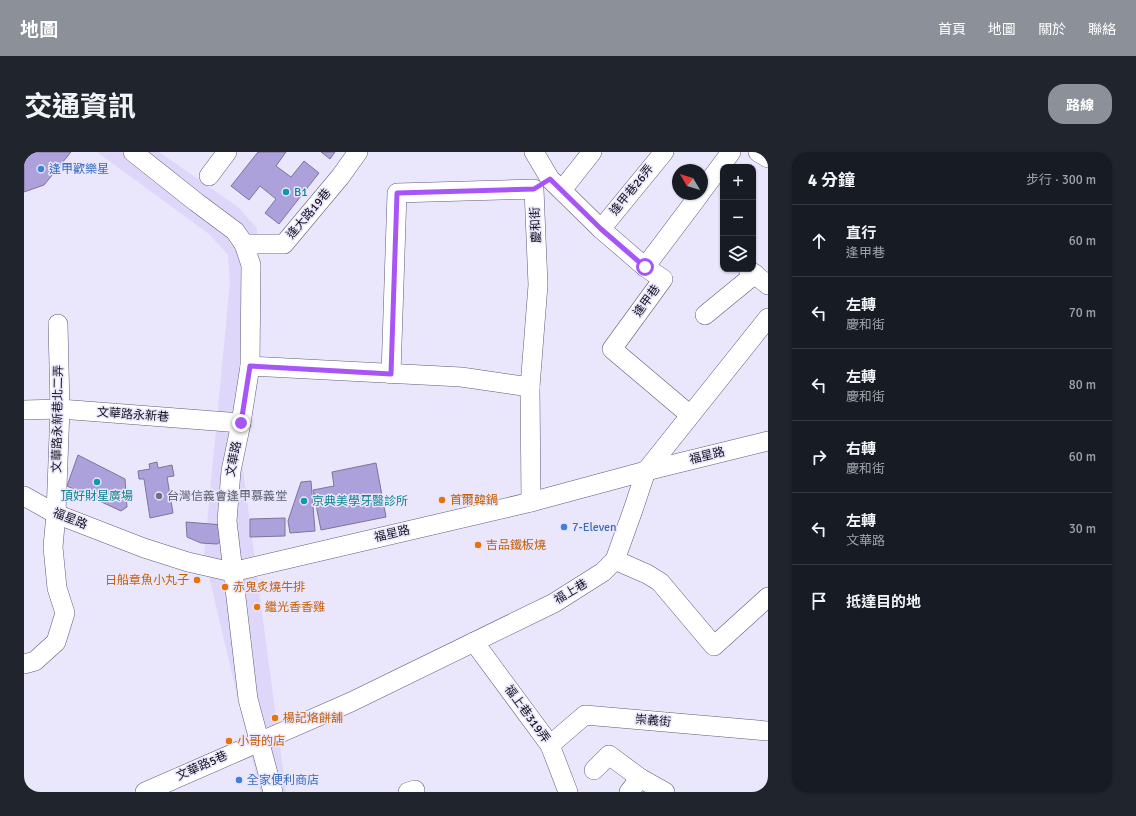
<!DOCTYPE html>
<html lang="zh-TW">
<meta charset="utf-8">
<style>
body{margin:0;font-family:Signika,"Noto Sans TC",sans-serif;background:#20242c;color:#f1f3f6}
.controls{position:absolute;right:12px;top:12px;display:grid;overflow:hidden;border-radius:8px;box-shadow:0 1px 3px #0004}
.controls button{width:36px;height:36px;display:grid;place-items:center;padding:0;border:0;border-bottom:1px solid #363941;background:#171b24;color:#f1f3f6;font:20px sans-serif}
.compass{position:absolute;left:648px;top:12px;width:36px;height:36px;border-radius:50%;background:#171b24;box-shadow:0 1px 3px #0004;rotate:308deg}
.stop{position:absolute;width:12px;height:12px;margin:-9px;border:3px solid #a855f7;border-radius:50%;background:#fff}
.stop.end{background:#a855f7;border-color:#fff;box-shadow:0 1px 4px #0008}
.list{margin:0;padding:0;list-style:none}
h2{display:flex;justify-content:space-between;align-items:center;height:52px;margin:0;padding:0 16px;font-size:17px}
h2 small{font-size:13px;font-weight:400;color:#9ea1a6}
.list li{display:grid;grid-template-columns:26px 1fr auto;gap:12px;align-items:center;box-sizing:border-box;height:72px;padding:0 16px;border-top:1px solid #363941}
.list b{display:block;font-size:15px;white-space:nowrap}
.list p{margin:0;font-size:13px;white-space:nowrap;color:#9ea1a6}
.list em{font-size:13px;font-style:normal;color:#9ea1a6}
.icon{flex:none;width:22px;height:22px;fill:none;stroke:currentColor;stroke-width:2;stroke-linecap:round;stroke-linejoin:round}
.map{position:relative;flex:none;width:744px;height:640px;overflow:hidden;border-radius:16px}
header{display:flex;align-items:center;gap:24px;box-sizing:border-box;height:56px;padding:0 20px;background:#8c9099;color:#fff}
header strong{font-size:19px}
nav{display:flex;gap:22px;margin-inline-start:auto;font-size:14px}
.intro{display:flex;align-items:center;justify-content:space-between;box-sizing:border-box;height:96px;padding:0 24px}
h1{margin:0;font-size:28px}
.button{padding:10px 18px;border-radius:16px;background:#8c9099;color:#fff;font-size:14px;font-weight:700}
main{display:flex;gap:24px;padding:0 24px}
aside{flex:1;background:#171b24;border-radius:16px;box-shadow:0 1px 3px #0004}
.map>svg:first-child{display:block}
.built{fill:#ded7fa}
.building{fill:#ada1dc;stroke:#7c7696}
.lines{fill:none;stroke-linecap:round;stroke-linejoin:round}
.minor-casing{stroke:#615b7a;stroke-width:20}
.minor{stroke:#fff;stroke-width:19}
.route{stroke:#a855f7;stroke-width:5}
.shop-dot{fill:#3f7fe0;stroke:#eae6fc;stroke-width:1.5}
.culture-dot{fill:#0f9aa8;stroke:#eae6fc;stroke-width:1.5}
.worship-dot{fill:#6b7280;stroke:#eae6fc;stroke-width:1.5}
.food-dot{fill:#e8710a;stroke:#eae6fc;stroke-width:1.5}
.labels{text-anchor:middle;dominant-baseline:central;stroke-width:3;stroke-linejoin:round;paint-order:stroke}
.shop-label{font-size:12px;fill:#366cbe;stroke:#eae6fc;text-anchor:start}
.street-label{font-size:12px;fill:#16131f;stroke:#eae6fc}
.culture-label{font-size:12px;fill:#0d838f;stroke:#eae6fc;text-anchor:start}
.worship-label{font-size:12px;fill:#5b616d;stroke:#eae6fc;text-anchor:start}
.food-label{font-size:12px;fill:#c56008;stroke:#eae6fc;text-anchor:start}
</style>
<header>
<strong>地圖</strong>
<nav><a>首頁</a><a>地圖</a><a>關於</a><a>聯絡</a></nav>
</header>
<div class="intro"><h1>交通資訊</h1><a class="button">路線</a></div>
<main>
<div class="map">
<svg width="744" height="640" viewBox="0 0 744 640">
<rect width="100%" height="100%" fill="#eae6fc"/>
<!-- built -->
<path class="built" d="M73 0H135L214 55 233 76 235 190 216 296 262 640H236L180 403 206 130 204 103 185 82Z"/>
<!-- building -->
<g class="building">
<path d="M0 0H47L20 33 0 40Z"/>
<path d="M234 0H262L252 14 267 25 280 9 295 21 255 72 241 61 252 47 236 34 225 48 207 34Z"/>
<path d="M297 0H311L306 7Z"/>
<path d="M54 303 101 327 103 355 97 359 43 334Z"/>
<path d="M133 310 134 316 148 313 150 324 143 325 149 361 126 366 120 327H115L114 319 126 317 125 312Z"/>
<path d="M352 311 362 365 297 378 289 338 310 334 308 320Z"/>
<path d="M287 329 291 379 266 381 264 369 277 330Z"/>
<path d="M261 366V384L226 385V367Z"/>
<path d="M162 370 199 373V388L193 392 177 391 163 385Z"/>
</g>
<g class="lines">
<defs>
<g id="minor">
<path d="M109 0 172 50 211 79 220 92 227 113 226 214 217 271 207 319 203 369 224 547 249 640"/>
<path d="M510 0 526 27 577 77 621 115 639 127 588 197 666 263"/>
<path d="M734 0 744 6"/>
<path d="M185 24 203 0"/>
<path d="M538 38 568 0"/>
<path d="M678 39 707 0"/>
<path d="M577 77 640 0"/>
<path d="M220 92H260L316 25 334 0"/>
<path d="M621 115 676 42"/>
<path d="M724 117 744 133"/>
<path d="M681 163 731 122"/>
<path d="M226 214 437 225 506 235"/>
<path d="M367 222 373 41 510 37 514 133 506 235 507 350"/>
<path d="M0 258 36 257 217 271"/>
<path d="M0 344 32 362 120 396 164 410 208 420 507 350 622 319 744 289"/>
<path d="M591 408 623 422 636 430 690 494 744 445"/>
<path d="M450 490 526 593 544 640"/>
<path d="M0 512 11 509 32 490 41 461 33 436 29 395 32 362 36 257 34 172"/>
<path d="M526 593 561 563 744 579"/>
<path d="M570 618 585 603 616 626 641 640"/>
<path d="M121 640 327 550 530 451 579 420 591 408 609 358 622 319 744 166"/>
<path d="M384 640 391 638"/>
<path d="M605 640 616 626"/>
</g>
</defs>
<!-- minor casing -->
<use href="#minor" class="minor-casing"/>
<!-- minor -->
<use href="#minor" class="minor"/>
</g>
<g class="lines">
<!-- route -->
<path class="route" d="M217 271 226 214 367 222 373 41 510 37 526 27 577 77 621 115"/>
</g>
<!-- markers -->
<g class="shop-dot">
<circle cx="17" cy="17" r="4"/>
<circle cx="540" cy="375" r="4"/>
<circle cx="215" cy="628" r="4"/>
</g>
<g class="culture-dot">
<circle cx="262" cy="40" r="4"/>
<circle cx="73" cy="330" r="4"/>
<circle cx="280" cy="349" r="4"/>
</g>
<circle class="worship-dot" cx="135" cy="344" r="4"/>
<g class="food-dot">
<circle cx="418" cy="348" r="4"/>
<circle cx="454" cy="393" r="4"/>
<circle cx="173" cy="428" r="4"/>
<circle cx="201" cy="435" r="4"/>
<circle cx="233" cy="455" r="4"/>
<circle cx="251" cy="566" r="4"/>
<circle cx="205" cy="589" r="4"/>
</g>
<g class="labels">
<!-- shop labels -->
<g class="shop-label">
<text x="25" y="17">逢甲歡樂星</text>
<text x="548" y="375">7-Eleven</text>
<text x="223" y="628">全家便利商店</text>
</g>
<!-- street labels -->
<g class="street-label">
<text transform="translate(608 38) rotate(-51)">逢甲巷26弄</text>
<text transform="translate(285 62) rotate(-50)">逢大路19巷</text>
<text transform="translate(512 73) rotate(-93)">慶和街</text>
<text transform="translate(623 149) rotate(-54)">逢甲巷</text>
<text transform="translate(109 263) rotate(4)">文華路永新巷</text>
<text transform="translate(34 267) rotate(-89)">文華路永新巷北二弄</text>
<text transform="translate(683 304) rotate(-14)">福星路</text>
<text transform="translate(210 307) rotate(-79)">文華路</text>
<text transform="translate(46 367) rotate(22)">福星路</text>
<text transform="translate(368 382) rotate(-13)">福星路</text>
<text transform="translate(547 440) rotate(-31)">福上巷</text>
<text transform="translate(503 562) rotate(54)">福上巷319弄</text>
<text transform="translate(629 569) rotate(5)">崇義街</text>
<text transform="translate(178 614) rotate(-24)">文華路5巷</text>
</g>
<!-- culture labels -->
<g class="culture-label">
<text x="270" y="40">B1</text>
<text x="73" y="344" text-anchor="middle">頂好財星廣場</text>
<text x="288" y="349">京典美學牙醫診所</text>
</g>
<!-- worship labels -->
<g class="worship-label">
<text x="143" y="344">台灣信義會逢甲慕義堂</text>
</g>
<!-- food labels -->
<g class="food-label">
<text x="426" y="348">首爾韓鍋</text>
<text x="462" y="393">吉品鐵板燒</text>
<text x="165" y="428" text-anchor="end">日船章魚小丸子</text>
<text x="209" y="435">赤鬼炙燒牛排</text>
<text x="241" y="455">繼光香香雞</text>
<text x="259" y="566">楊記烙餅舖</text>
<text x="213" y="589">小哥的店</text>
</g>
</g>
</svg>
<div class="controls">
<button>+</button>
<button>−</button>
<button><svg class="icon" aria-label="layers" viewBox="0 0 24 24"><path d="M12 4l9 5-9 5-9-5zM3 14l9 5 9-5"/></svg></button>
</div>
<svg class="compass" viewBox="-18 -18 36 36"><path d="M0-13l5 13h-10z" fill="#e53935"/><path d="M0 13l5-13h-10z" fill="#9ea1a6"/></svg>
<div class="stop" style="left:621px;top:115px"></div>
<div class="stop end" style="left:217px;top:271px"></div>
</div>
<aside>
<h2>4 分鐘<small>步行 · 300 m</small></h2>
<ul class="list">
<li><svg class="icon" aria-label="ahead" viewBox="0 0 24 24"><path d="M12 20V5M6 11l6-6 6 6"/></svg><div><b>直行</b><p>逢甲巷</p></div><em>60 m</em></li>
<li><svg class="icon" aria-label="left" viewBox="0 0 24 24"><path d="M17 20v-9H6M10 6l-5 5 5 5"/></svg><div><b>左轉</b><p>慶和街</p></div><em>70 m</em></li>
<li><svg class="icon" aria-label="left" viewBox="0 0 24 24"><path d="M17 20v-9H6M10 6l-5 5 5 5"/></svg><div><b>左轉</b><p>慶和街</p></div><em>80 m</em></li>
<li><svg class="icon" aria-label="right" viewBox="0 0 24 24"><path d="M7 20v-9h11M14 6l5 5-5 5"/></svg><div><b>右轉</b><p>慶和街</p></div><em>60 m</em></li>
<li><svg class="icon" aria-label="left" viewBox="0 0 24 24"><path d="M17 20v-9H6M10 6l-5 5 5 5"/></svg><div><b>左轉</b><p>文華路</p></div><em>30 m</em></li>
<li><svg class="icon" aria-label="arrive" viewBox="0 0 24 24"><path d="M6 21V4h12l-3 4 3 4H6"/></svg><div><b>抵達目的地</b></div></li>
</ul>
</aside>
</main>
